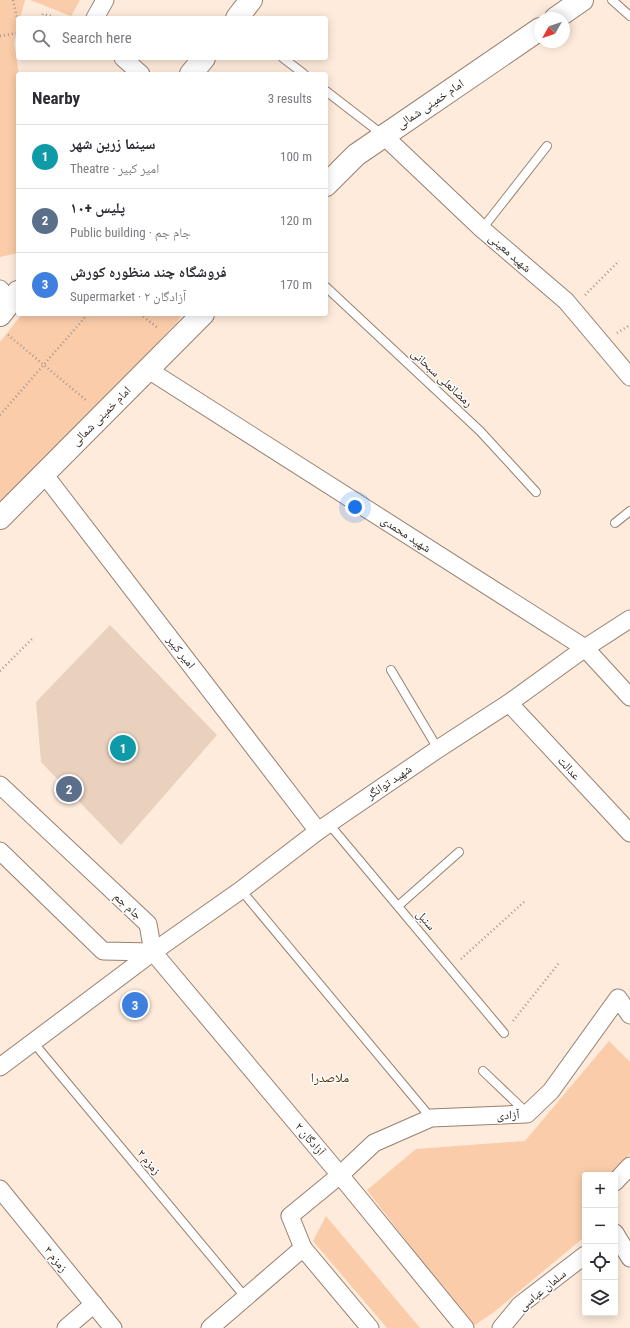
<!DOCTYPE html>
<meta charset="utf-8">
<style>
body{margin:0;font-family:"Roboto Condensed","Noto Naskh Arabic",sans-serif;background:#f2f2f3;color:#2b2b33}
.controls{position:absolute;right:12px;bottom:12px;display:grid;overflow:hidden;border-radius:4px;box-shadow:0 2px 10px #0003}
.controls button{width:36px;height:36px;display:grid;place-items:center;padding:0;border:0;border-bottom:1px solid #e1e1e2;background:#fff;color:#2b2b33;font:20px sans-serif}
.compass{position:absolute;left:534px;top:12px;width:36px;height:36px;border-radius:50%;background:#fff;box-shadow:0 2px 10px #0003;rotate:230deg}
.you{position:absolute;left:355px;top:507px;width:14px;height:14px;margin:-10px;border:3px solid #fff;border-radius:50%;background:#1a73e8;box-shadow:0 0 0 6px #1a73e833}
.badge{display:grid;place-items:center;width:26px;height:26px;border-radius:50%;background:#111827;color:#fff;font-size:13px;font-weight:700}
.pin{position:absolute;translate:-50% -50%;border:2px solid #fff;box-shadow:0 1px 4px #0006}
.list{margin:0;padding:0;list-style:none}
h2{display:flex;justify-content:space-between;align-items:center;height:52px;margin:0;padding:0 16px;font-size:17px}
h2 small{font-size:13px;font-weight:400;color:#7c7c81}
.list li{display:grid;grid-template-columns:26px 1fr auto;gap:12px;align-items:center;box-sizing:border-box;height:64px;padding:0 16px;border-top:1px solid #e1e1e2}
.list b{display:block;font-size:15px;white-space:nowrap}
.list p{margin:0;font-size:13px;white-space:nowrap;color:#7c7c81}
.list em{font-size:13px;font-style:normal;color:#7c7c81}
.icon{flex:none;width:22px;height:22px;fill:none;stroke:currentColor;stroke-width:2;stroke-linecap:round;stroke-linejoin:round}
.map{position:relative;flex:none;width:630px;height:1328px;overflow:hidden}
.search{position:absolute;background:#fff;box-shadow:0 2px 10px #0003;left:16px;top:16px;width:312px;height:44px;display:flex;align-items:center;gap:10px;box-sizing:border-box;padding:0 14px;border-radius:4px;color:#7c7c81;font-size:15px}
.panel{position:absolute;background:#fff;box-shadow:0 2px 10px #0003;left:16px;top:72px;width:312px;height:244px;border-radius:4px}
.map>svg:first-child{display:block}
.green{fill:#facca9}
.building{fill:#e9d1be}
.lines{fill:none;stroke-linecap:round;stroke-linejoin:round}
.lane-casing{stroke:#978170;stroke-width:10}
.street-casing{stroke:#978170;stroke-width:19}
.secondary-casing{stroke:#978170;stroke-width:24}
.path{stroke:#a7988c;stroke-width:2.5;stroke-dasharray:1 3;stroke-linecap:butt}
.lane{stroke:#fff;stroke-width:8}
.street{stroke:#fff;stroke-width:17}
.secondary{stroke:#fff;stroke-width:22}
.labels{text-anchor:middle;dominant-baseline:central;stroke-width:3;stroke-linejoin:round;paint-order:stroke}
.street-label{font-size:12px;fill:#322922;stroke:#fff}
.neighbourhood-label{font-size:13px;fill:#562c00;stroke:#fff}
</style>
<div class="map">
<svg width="630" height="1328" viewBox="0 0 630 1328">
<rect width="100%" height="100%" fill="#feebdb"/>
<!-- green -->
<g class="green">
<path d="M0 0H25L20 18H18V27L14 43 19 74 18 253 0 257Z"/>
<path d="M30 0H80L71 16Z"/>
<path d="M22 314H182L177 322 136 366 0 507V342Z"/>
<path d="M609 1041 630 1062V1154L608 1175H585V1225L582 1239 494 1312 472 1327 367 1190 416 1149 525 1141Z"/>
<path d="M326 1216 420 1328H387L313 1241Z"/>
</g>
<!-- building -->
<path class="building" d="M110 625 217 735 121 845 41 762 36 702Z"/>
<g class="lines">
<defs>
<g id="lane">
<path d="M612 0 630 16"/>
<path d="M283 58 304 74"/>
<path d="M326 91 383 135"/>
<path d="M482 229 547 146"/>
<path d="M326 287 480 431 536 492"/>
<path d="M615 523 630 511"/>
<path d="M391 670 438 749"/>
<path d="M329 824 504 1033"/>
<path d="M241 890 431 1118"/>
<path d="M398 906 459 852"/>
<path d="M33 1042 246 1298"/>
<path d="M483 1071 527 1113"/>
</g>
<g id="street">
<path d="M95 18 105 0"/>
<path d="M123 58 141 74"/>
<path d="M384 136 482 229 566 301 630 377"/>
<path d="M0 289 10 303"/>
<path d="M147 369 585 648 630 697"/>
<path d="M44 474 318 831"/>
<path d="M509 703 630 833"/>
<path d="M0 785 148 924 153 952 340 1175 465 1328"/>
<path d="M0 851 103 951 153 952"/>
<path d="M0 1067 153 952 241 890 318 831 438 749 509 703 585 648 630 619"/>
<path d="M615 1182 630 1166"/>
<path d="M0 1189 113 1328"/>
<path d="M615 1233 630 1258"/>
<path d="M66 1328 94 1304"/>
<path d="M210 1328 303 1248"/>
<path d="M370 1328 303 1248 290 1216 340 1175 374 1143 431 1118 527 1114 551 1091 618 998 630 1015"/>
<path d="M501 1328 520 1305 585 1255"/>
</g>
<g id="secondary">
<path d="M237 18 251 0"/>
<path d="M556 18 582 0"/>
<path d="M191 74 204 58"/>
<path d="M326 185 356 155 540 29"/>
<path d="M0 315 18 292"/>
<path d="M0 518 203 314"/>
</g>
</defs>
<!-- lane casing -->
<use href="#lane" class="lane-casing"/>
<!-- street casing -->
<use href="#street" class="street-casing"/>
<!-- secondary casing -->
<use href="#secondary" class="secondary-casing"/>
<!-- path -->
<g class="path">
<path d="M13 0 18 22"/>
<path d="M40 18 43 14 58 18"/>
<path d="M0 36 18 33"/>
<path d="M585 295 619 261"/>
<path d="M140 314 158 328"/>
<path d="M617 333 630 325"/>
<path d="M8 335 87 401"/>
<path d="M0 415 88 314"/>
<path d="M0 671 32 639"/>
<path d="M461 959 524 902"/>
<path d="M513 1021 559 963"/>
</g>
<!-- lane -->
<use href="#lane" class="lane"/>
<!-- street -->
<use href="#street" class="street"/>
<!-- secondary -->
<use href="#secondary" class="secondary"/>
</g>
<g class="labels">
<!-- street labels -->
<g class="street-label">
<text transform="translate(430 104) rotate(-34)">امام خمینی شمالی</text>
<text transform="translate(510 253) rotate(41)">شهید معینی</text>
<text transform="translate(442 378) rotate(43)">رمضانعلی سبحانی</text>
<text transform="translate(101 416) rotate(-45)">امام خمینی شمالی</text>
<text transform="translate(406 534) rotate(33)">شهید محمدی</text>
<text transform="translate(181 652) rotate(52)">امیر کبیر</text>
<text transform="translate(569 768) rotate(47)">عدالت</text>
<text transform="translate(389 782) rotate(-34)">شهید توانگر</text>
<text transform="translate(128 906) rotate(43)">جام جم</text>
<text transform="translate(426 920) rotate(50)">سنبل</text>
<text transform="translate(508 1115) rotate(-3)">آزادی</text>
<text transform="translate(310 1139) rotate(50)">آزادگان ۲</text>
<text transform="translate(149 1162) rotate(50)">زمزم ۲</text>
<text transform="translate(56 1259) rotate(51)">زمزم ۳</text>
<text transform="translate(542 1290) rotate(-39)">سلمان عباسی</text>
</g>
<!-- neighbourhood labels -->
<g class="neighbourhood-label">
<text x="330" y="1077">ملاصدرا</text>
</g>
</g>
</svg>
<div class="controls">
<button>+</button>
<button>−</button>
<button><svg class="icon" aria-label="locate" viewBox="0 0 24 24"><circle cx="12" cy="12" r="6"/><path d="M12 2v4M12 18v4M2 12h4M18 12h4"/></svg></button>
<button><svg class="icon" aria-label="layers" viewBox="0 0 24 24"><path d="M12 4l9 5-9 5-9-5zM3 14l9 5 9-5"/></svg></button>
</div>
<svg class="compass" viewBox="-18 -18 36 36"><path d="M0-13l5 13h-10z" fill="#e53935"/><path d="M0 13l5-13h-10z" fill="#7c7c81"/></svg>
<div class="you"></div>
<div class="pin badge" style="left:123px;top:748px;background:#0f9aa8">1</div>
<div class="pin badge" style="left:69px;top:789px;background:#5c6f8a">2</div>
<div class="pin badge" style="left:135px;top:1005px;background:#3f7fe0">3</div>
<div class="search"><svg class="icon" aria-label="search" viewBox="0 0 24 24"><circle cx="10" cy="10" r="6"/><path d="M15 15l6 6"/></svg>Search here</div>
<section class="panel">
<h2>Nearby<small>3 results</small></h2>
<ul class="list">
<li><span class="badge" style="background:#0f9aa8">1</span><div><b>سینما زرین شهر</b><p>Theatre · امیر کبیر</p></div><em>100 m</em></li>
<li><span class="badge" style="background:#5c6f8a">2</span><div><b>پلیس +۱۰</b><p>Public building · جام جم</p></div><em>120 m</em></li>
<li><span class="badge" style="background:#3f7fe0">3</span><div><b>فروشگاه چند منظوره کورش</b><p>Supermarket · آزادگان ۲</p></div><em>170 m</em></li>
</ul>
</section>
</div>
